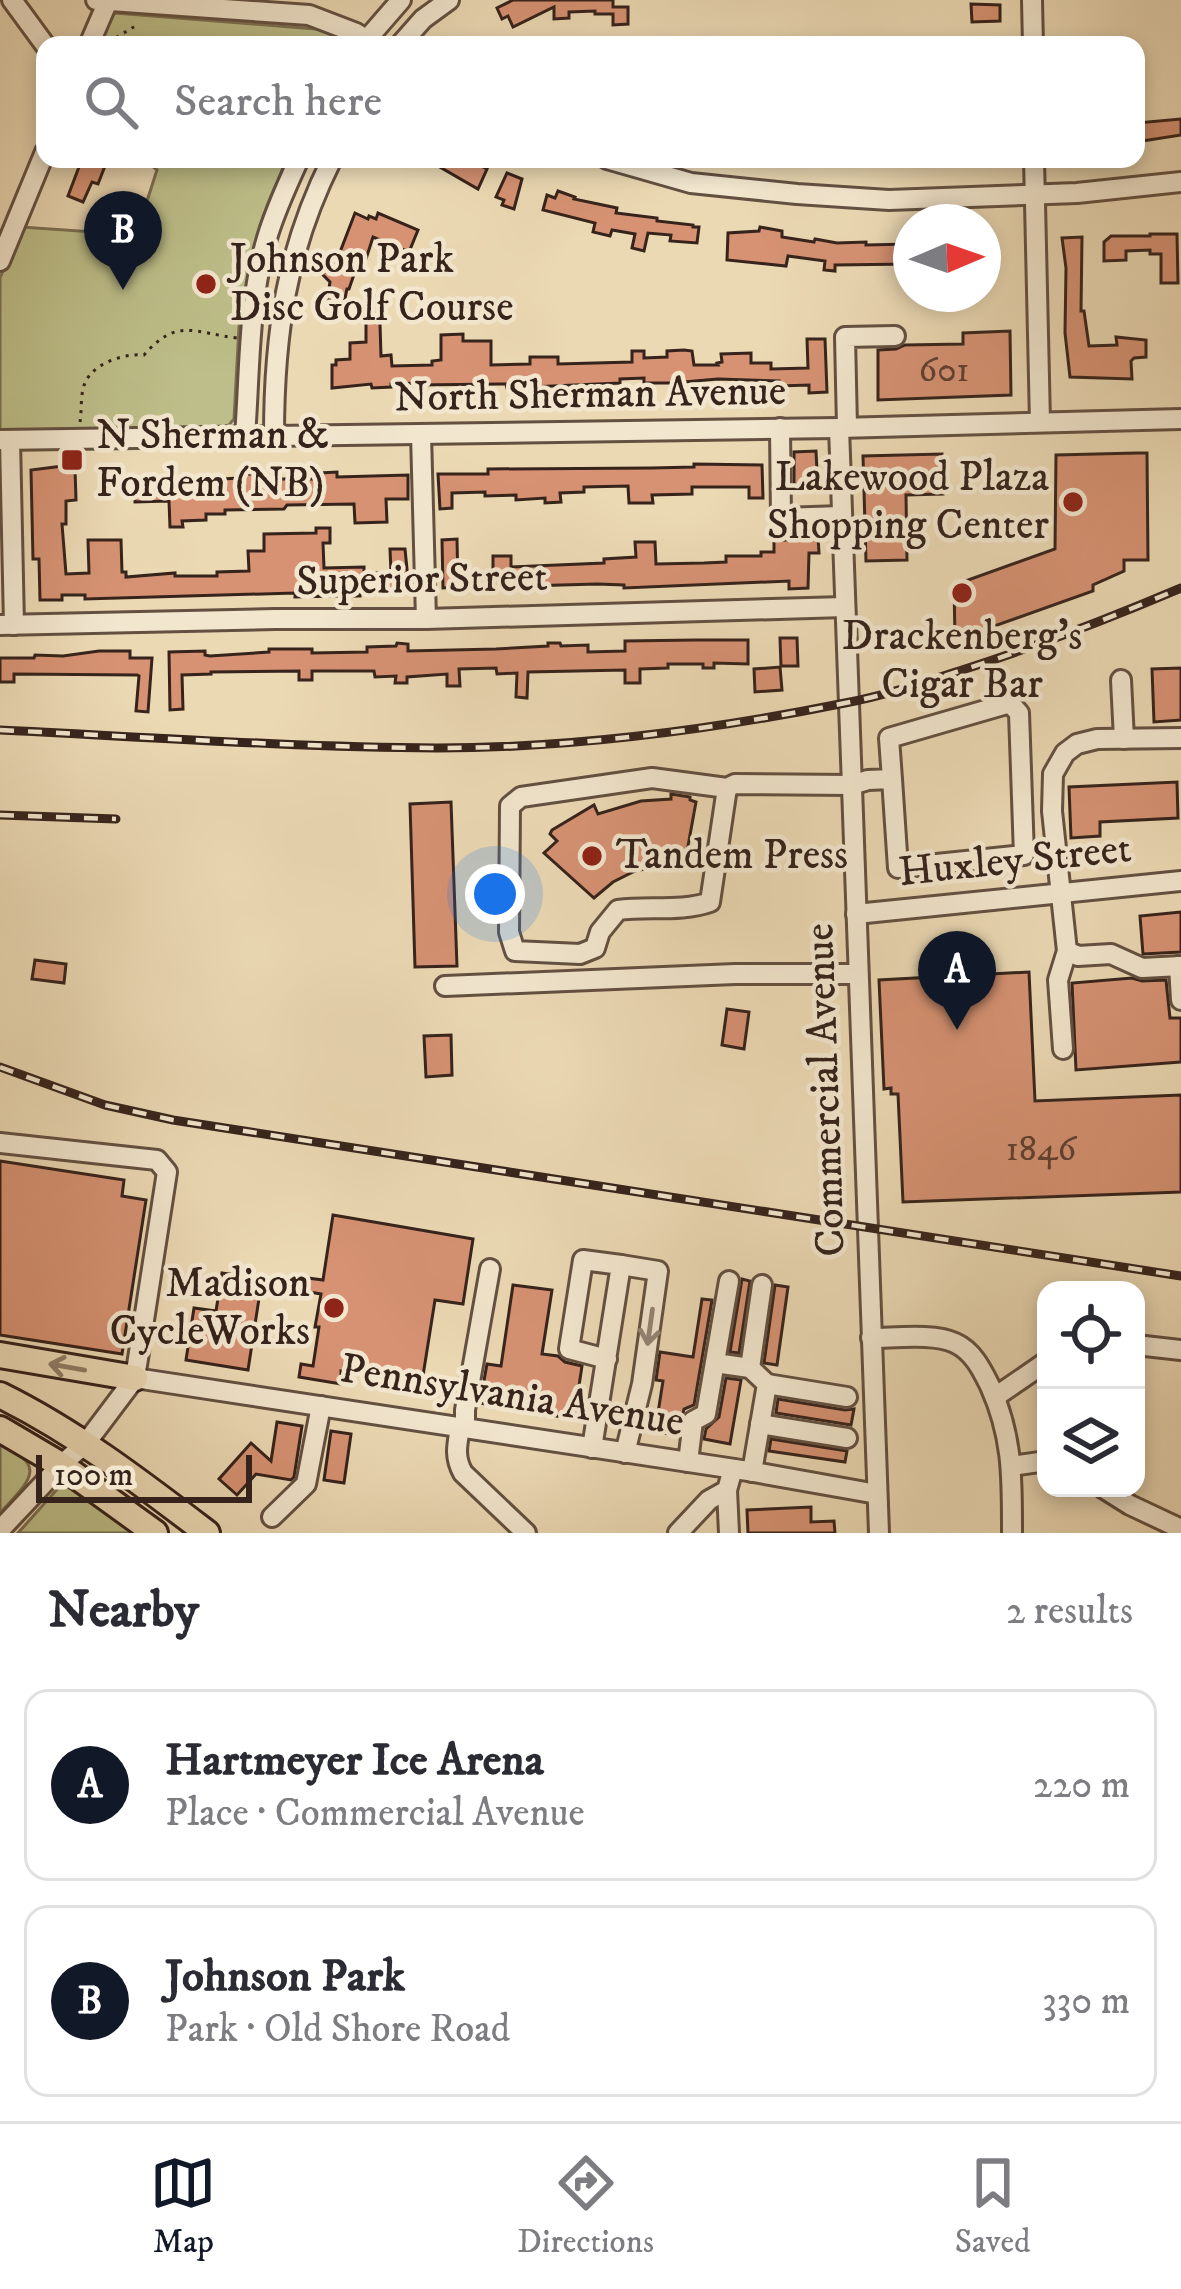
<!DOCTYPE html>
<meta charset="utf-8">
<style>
body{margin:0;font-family:"IM FELL DW Pica",serif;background:#f2f2f3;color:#2b2b33}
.controls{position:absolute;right:36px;bottom:36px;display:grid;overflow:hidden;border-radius:24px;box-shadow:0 6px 18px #0003}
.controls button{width:108px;height:108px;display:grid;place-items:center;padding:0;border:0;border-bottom:3px solid #e1e1e2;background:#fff;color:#2b2b33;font:60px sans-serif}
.compass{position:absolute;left:893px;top:204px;width:108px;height:108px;border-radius:50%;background:#fff;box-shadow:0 6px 18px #0003;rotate:88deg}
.scale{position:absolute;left:36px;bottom:30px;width:216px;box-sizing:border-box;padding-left:12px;border:6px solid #36231b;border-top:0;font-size:33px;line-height:42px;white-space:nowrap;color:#36231b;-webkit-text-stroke:9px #f2e6ce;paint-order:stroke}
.you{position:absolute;left:495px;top:894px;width:42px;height:42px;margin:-30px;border:9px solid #fff;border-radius:50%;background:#1a73e8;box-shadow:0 0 0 18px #1a73e833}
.badge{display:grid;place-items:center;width:78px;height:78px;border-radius:50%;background:#111827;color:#fff;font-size:39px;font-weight:700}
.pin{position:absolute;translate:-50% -99px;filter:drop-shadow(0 3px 6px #0008)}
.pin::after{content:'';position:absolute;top:63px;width:42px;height:36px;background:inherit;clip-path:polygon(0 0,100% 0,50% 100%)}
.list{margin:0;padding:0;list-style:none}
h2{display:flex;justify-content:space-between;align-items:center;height:156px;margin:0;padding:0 48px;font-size:51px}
h2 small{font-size:39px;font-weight:400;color:#7c7c81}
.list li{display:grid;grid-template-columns:78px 1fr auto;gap:36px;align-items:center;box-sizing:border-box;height:192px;margin:0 24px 24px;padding:0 24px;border:3px solid #e1e1e2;border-radius:24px}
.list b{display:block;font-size:45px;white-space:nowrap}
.list p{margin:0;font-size:39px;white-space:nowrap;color:#7c7c81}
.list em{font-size:39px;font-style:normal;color:#7c7c81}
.icon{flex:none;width:66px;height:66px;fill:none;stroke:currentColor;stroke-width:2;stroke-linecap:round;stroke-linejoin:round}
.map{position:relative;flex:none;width:1181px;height:1533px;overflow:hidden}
.search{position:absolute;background:#fff;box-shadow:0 6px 18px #0003;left:36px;right:36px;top:36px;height:132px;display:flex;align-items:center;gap:30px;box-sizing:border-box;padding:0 42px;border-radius:24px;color:#7c7c81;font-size:45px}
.sheet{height:588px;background:#fff}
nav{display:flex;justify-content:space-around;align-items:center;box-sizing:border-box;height:168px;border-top:3px solid #e1e1e2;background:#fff;font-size:33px;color:#7c7c81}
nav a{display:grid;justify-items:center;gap:6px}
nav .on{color:#111827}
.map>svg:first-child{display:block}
.green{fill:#bdbe89;stroke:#7a7052;stroke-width:3}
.building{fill:#d69273;stroke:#36231b;stroke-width:3}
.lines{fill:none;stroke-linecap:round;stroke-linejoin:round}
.minor-casing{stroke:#635041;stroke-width:24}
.major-casing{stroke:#36231b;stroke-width:30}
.path{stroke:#36231b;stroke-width:3;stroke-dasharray:3 6;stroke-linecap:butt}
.minor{stroke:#f2e6ce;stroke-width:18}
.major{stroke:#ebd9b4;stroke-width:24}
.rail-casing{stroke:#36231b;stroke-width:9}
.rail{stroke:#f2e6ce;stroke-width:4.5;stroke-dasharray:14;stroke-linecap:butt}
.oneway{stroke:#948474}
.oneway2{stroke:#907e68}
.poi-dot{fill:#8f2418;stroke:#f2e6ce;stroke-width:4.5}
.labels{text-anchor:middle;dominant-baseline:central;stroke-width:9;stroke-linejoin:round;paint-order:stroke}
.number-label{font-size:36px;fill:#5e3f31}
.poi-label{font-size:42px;fill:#36231b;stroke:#f2e6ce;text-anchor:start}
.street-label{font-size:42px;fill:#36231b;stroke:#f2e6ce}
</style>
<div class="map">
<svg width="1181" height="1533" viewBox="0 0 1181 1533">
<rect width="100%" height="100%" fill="#ebd9b4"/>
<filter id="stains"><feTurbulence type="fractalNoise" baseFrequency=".00167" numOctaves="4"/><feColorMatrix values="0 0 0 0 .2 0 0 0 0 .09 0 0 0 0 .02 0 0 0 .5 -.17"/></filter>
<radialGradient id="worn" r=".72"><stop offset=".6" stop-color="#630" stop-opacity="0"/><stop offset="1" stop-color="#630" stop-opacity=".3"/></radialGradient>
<!-- green -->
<g class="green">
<path d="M115 13 328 30 349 36 351 43 94 45 111 14Z"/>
<path d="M144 159H286L253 252 239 327 234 419 229 425 219 428 0 430V278L22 227 136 235 157 170Z"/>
<path d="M0 1444C51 1466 27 1483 0 1513Z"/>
<path d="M69 1476 140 1533H18Z"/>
</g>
<!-- building -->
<g class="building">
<path d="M513 0H613V7H628V24L613 25V14H595V11L569 12V18L554 19V7L513 27 508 16 502 19 497 8Z"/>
<path d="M971 4 1000 5V21L972 22Z"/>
<path d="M1181 119V135L1136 142V123Z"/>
<path d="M82 159 105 166 98 184 92 182 83 202 68 196Z"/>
<path d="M426 159H467L487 169 478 189Z"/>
<path d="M507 173 522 179 514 209 502 205 504 200 496 197Z"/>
<path d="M558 191 575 197 574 199 617 208 616 213 657 218V221L693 225V227H699L697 243 670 241 671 235 648 233 644 251 632 248 635 234 612 230 610 236 593 232 595 223 543 210 547 195 555 198Z"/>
<path d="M355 213 368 219 369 216 376 219 378 213 418 230 409 252 373 237 366 259 360 257 349 289H347L344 303 327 300 330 282 319 271 332 273Z"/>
<path d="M760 227 782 231V237L814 242 815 239 837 243 866 242V245L911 244V264L835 265V271L824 270 825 261 788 256 786 266 727 260 728 233 759 231Z"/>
<path d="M1150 234H1177L1178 283H1161V254H1150V250L1126 251V260L1104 261V242L1111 236H1150Z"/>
<path d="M1082 237 1081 311H1084L1089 346 1117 345 1116 337 1146 340V357L1134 358 1131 361 1132 379 1070 377 1065 333 1066 268 1062 238Z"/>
<path d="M371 295 385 297 380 324 381 356 391 355 392 366 432 365V361L441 360V335L463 334V341H491V365L530 364V357H558V364L632 362V351H644V358L667 357V351L684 350 692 351 694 365H718L717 363 722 362 721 354 751 353V363H771V369L808 368 807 339H825L827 392 809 393V385L779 386V381L718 379 672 383H644V378L620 379V383L507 388 506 384H501L416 385V383L391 384V387L372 388 371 384 332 388V365H336V360L350 359V343L366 342V319Z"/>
<path d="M1010 331 1011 395 878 400V350L896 349 905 345 963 344V333Z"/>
<path d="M816 451 818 491 794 492V452Z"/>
<path d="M1137 453H1147L1148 560H1124V571L1093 585V591L955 640 954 585 1055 549 1056 455Z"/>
<path d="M942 454 943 494 906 495 907 560 866 561 863 456Z"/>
<path d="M694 464 762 465 763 498H749V487H692V494L652 495 653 503H629L628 486 584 487V492L560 493 561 502 545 503V498L516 500V495L485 496V492L452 493V508L440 509 438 474H488V469L651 468 694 467Z"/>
<path d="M63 466V470L75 469 76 500 66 501V524H62L66 574 89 573 88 540H121L122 572H126V577L175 573V576H217V572L249 571 248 551H264V534L316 533V528H330V543H323L324 568 364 567V573H391L390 549H405L409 589 360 590V596H339L295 597V593L85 599V595H62V600H40L39 559H33L31 470Z"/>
<path d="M337 472V477L408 475V499H386L387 522 355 523 354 504 287 505 284 509 225 510V514H206V520L182 521 183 527H170L169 501 135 502 134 484 239 478V474H262V479H320V473Z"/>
<path d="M818 537 819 553H809L808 588 789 589V581L624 588V585L597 584 493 587V556H511V567L604 563V559L636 557 635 542H655L656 564 704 563 726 562V556H761V552H774V541Z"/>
<path d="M457 539 458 587 443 588 442 540Z"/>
<path d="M780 638H797L798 666H781Z"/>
<path d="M696 640H748V664L714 663V668H703V664H668V668L640 669V683H625V670L528 672 527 698 516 697 517 673 497 674 496 668 459 669 460 686H447V674L407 677V683H395L396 676 375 677 374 671H312V680H299V671L211 672V674L182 675 183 709 170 710 169 652 205 651V655L210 656 269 652V649H312V653L367 652V647L396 646 397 643 408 644V651L496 649 548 646V643H560L561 646 588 645V652L625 651V641Z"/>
<path d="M99 651H130V658H152L148 712 136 711 139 676 137 675 14 674V682H0V658H34L35 655 63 656Z"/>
<path d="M780 667 782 690 755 692 754 669Z"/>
<path d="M1181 668V720L1154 722 1152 669Z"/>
<path d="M1177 782 1178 818 1100 822V836L1071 838 1069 787Z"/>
<path d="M671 794 690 797V800L696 802 684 868 659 866 635 871 613 882 594 898 544 853 557 841 550 834 552 830 594 805 598 814 641 801 671 799Z"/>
<path d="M451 802 457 966 415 967 410 804Z"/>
<path d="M1181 912V952L1143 954 1140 916Z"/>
<path d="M35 960 66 964 64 983 32 979Z"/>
<path d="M1029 972 1035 1101 1181 1095V1192L903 1202 898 1094H891V1088L884 1089 879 980Z"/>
<path d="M1132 978 1142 981 1166 980 1170 1018H1181V1062L1076 1070 1072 983Z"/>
<path d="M727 1009 749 1012 744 1049 722 1045Z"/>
<path d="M451 1035 452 1075 426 1077 424 1036Z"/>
<path d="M0 1161 124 1180 122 1196 146 1200 122 1354 0 1335Z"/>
<path d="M333 1215 473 1239 463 1304 435 1300 422 1382 341 1371V1384L299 1377 301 1364 313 1366 319 1327H315L321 1294 298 1290 300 1277 323 1280Z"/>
<path d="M222 1273 262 1279 248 1370 186 1360 194 1308 216 1311Z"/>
<path d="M742 1279 750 1281 739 1353 730 1352Z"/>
<path d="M513 1285 552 1290 542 1354 558 1356 565 1362 582 1366 574 1419 480 1403 487 1364 501 1366Z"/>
<path d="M775 1285 788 1287 777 1365 764 1363Z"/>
<path d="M702 1299 712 1300 694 1405 684 1409 678 1435 655 1432 663 1381 656 1380 660 1352 693 1357Z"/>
<path d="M726 1378 741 1380 730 1444 704 1439 706 1429 719 1417Z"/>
<path d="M778 1399 845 1410 854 1409 851 1425 776 1413Z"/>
<path d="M277 1422 302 1426 294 1477 291 1480 256 1474 237 1495 219 1479 251 1443 271 1461Z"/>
<path d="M331 1431 351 1434 344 1483 324 1480Z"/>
<path d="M771 1439 847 1451 845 1462 769 1451Z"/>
<path d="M811 1507V1522L834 1521 835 1533H748L747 1510Z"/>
</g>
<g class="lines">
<defs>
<g id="minor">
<path d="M12 0 45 45"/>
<path d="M96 0 309 15 356 33 376 45"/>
<path d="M1032 0 1033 45"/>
<path d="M89 45 108 1"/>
<path d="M362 45 401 0"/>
<path d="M400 45 423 19 449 0"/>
<path d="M607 159 691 183 797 194 889 200 1077 193 1181 182"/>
<path d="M1034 159 1040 422"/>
<path d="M0 261 45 152"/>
<path d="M847 427 845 337 895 336"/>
<path d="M780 428 781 518 842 516"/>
<path d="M839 428 879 1533"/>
<path d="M421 434 426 619"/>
<path d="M245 436C250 371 248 302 267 238 275 211 287 185 299 159"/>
<path d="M274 436C274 334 286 251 332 159"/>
<path d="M0 440 839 428 1181 419"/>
<path d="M10 440 14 625"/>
<path d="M0 625 275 619H426L845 607"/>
<path d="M1121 680 1124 739"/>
<path d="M1181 738 1097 739 1077 744 1065 753 1053 774 1052 811 1067 951 1078 956 1111 954 1142 968 1181 966"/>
<path d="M727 788 652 778 521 797 510 806 509 932 515 951 580 954 595 948 600 932 618 910C647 906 682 912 710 902L727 788 735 784 851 785 868 780 892 779 898 868 1024 855 1019 713 1010 703 889 738 892 779"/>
<path d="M856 914 1181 881"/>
<path d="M1179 966 1181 1000"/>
<path d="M445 986 735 974H858"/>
<path d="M1063 1049 1058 980 1067 951"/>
<path d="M0 1143 157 1160 167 1172 135 1378 86 1443 61 1465 0 1530"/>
<path d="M621 1265 658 1271 642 1384 625 1453"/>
<path d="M871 1338C894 1338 935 1333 955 1343 973 1351 982 1370 990 1386 1013 1437 1012 1478 1012 1533"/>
<path d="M1136 1345 1181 1350"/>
<path d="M715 1363 750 1368 767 1384 752 1472"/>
<path d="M750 1368 762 1285"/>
<path d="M135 1378 748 1471 877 1494"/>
<path d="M767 1384 847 1397"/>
<path d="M995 1397 1046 1362"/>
<path d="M760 1424 847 1438"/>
<path d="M460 1428C457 1445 454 1457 463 1473L526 1533"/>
<path d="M465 1428V1410L490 1269"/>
<path d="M592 1448 621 1265 583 1260 569 1349 607 1359"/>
<path d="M688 1462 693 1421 706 1414 729 1281"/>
<path d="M1012 1466 1046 1461"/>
<path d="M1103 1488 1130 1505 1181 1529"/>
<path d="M727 1490 729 1533"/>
<path d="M272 1517 306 1484 321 1406"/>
<path d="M678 1533 709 1500 727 1490 733 1469"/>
</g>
<g id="major">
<path d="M0 1355 135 1378"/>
<path d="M0 1395C75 1432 140 1482 207 1533"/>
<path d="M0 1429 61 1465 155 1533"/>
</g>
</defs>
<!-- minor casing -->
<use href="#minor" class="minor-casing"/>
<!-- major casing -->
<use href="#major" class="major-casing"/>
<!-- path -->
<g class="path">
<path d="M111 45 117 37 137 25"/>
<path d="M80 422C82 410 80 394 85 383 93 363 125 353 144 355 177 317 194 333 237 338"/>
</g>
<!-- minor -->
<use href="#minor" class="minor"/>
<!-- major -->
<use href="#major" class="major"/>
<defs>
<g id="rail">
<path d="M0 730C146 737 292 747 437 748 574 748 711 730 845 703 883 696 922 683 959 671 1035 647 1108 619 1181 588"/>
<path d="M0 815 116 819"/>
<path d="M0 1067 105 1105 173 1120 1181 1276"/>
</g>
</defs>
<!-- rail casing -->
<use href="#rail" class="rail-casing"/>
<!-- rail -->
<use href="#rail" class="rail"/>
</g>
<!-- one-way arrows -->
<defs><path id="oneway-shaft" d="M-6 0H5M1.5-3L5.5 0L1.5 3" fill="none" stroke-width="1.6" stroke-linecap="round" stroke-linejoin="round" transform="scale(3)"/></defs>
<use class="oneway" href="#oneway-shaft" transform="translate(650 1327) rotate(98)"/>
<use class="oneway2" href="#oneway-shaft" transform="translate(67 1367) rotate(-170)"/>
<!-- markers -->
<g class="poi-dot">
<circle cx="206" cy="284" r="12"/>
<rect x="60" y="448" width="24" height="24" rx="6"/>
<circle cx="1073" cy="502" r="12"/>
<circle cx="962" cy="593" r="12"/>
<circle cx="592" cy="856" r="12"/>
<circle cx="334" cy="1308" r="12"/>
</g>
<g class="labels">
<!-- number labels -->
<g class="number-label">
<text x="944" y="370">601</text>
<text x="1041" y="1149">1846</text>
</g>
<!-- poi labels -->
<g class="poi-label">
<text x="230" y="260">Johnson Park<tspan x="230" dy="48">Disc Golf Course</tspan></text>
<text x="96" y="436">N Sherman &amp;<tspan x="96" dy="48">Fordem (NB)</tspan></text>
<text x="1049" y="478" text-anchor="end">Lakewood Plaza<tspan x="1049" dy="48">Shopping Center</tspan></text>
<text x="962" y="637" text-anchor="middle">Drackenberg's<tspan x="962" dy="48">Cigar Bar</tspan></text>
<text x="616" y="856">Tandem Press</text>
<text x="310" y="1284" text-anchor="end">Madison<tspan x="310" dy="48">CycleWorks</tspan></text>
</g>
<!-- street labels -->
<g class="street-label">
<text transform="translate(590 395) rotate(-1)">North Sherman Avenue</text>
<text transform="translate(422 580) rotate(-1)">Superior Street</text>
<text transform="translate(1015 861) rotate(-6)">Huxley Street</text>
<text transform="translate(826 1090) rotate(-92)">Commercial Avenue</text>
<text transform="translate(512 1396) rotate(9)">Pennsylvania Avenue</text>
</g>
</g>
<rect width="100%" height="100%" filter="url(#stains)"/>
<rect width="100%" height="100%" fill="url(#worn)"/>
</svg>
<div class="controls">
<button><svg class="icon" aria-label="locate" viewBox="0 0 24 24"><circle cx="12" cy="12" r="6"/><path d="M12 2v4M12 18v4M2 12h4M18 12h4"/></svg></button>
<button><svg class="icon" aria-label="layers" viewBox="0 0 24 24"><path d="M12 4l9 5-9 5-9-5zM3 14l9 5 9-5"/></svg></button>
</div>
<svg class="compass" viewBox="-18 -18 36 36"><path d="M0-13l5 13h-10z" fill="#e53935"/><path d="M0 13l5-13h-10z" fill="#7c7c81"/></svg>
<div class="scale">100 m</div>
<div class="you"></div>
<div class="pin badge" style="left:957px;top:1030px">A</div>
<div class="pin badge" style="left:123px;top:290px">B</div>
<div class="search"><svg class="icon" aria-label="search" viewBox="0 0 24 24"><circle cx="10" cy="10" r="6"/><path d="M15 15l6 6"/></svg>Search here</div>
</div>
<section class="sheet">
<h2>Nearby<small>2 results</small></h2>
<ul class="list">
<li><span class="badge">A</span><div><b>Hartmeyer Ice Arena</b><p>Place · Commercial Avenue</p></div><em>220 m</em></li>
<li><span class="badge">B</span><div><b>Johnson Park</b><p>Park · Old Shore Road</p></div><em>330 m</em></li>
</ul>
</section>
<nav>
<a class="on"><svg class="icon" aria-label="map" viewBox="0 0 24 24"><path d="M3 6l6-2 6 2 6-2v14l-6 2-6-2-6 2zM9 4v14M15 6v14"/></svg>Map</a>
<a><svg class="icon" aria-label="directions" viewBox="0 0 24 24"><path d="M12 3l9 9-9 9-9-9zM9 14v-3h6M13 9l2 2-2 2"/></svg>Directions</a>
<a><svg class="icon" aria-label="saved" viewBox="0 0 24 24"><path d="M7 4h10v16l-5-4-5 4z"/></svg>Saved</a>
</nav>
